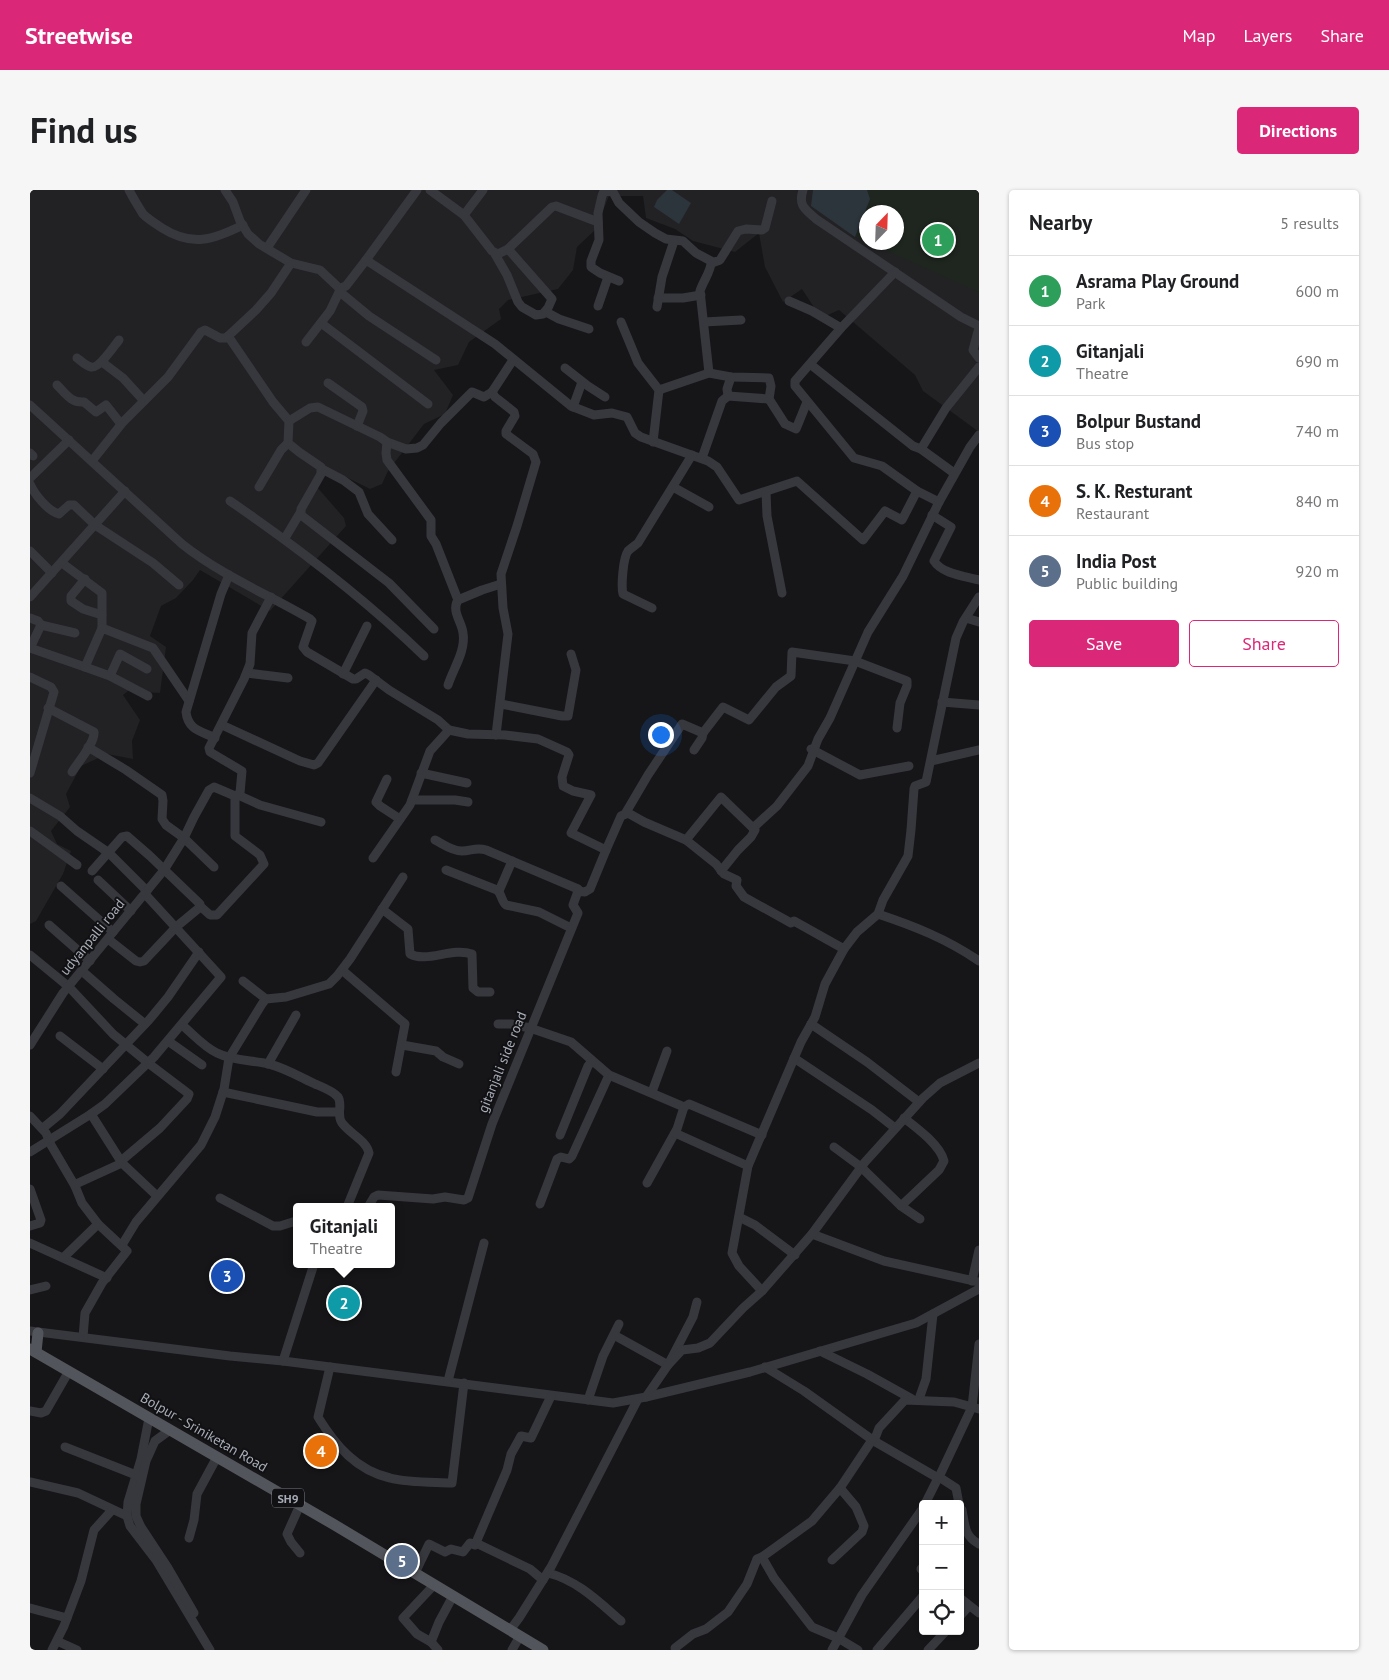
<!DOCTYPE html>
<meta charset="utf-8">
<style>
body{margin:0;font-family:"PT Sans",sans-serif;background:#f6f6f6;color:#202124}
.controls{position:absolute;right:15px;bottom:15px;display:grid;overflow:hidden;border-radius:5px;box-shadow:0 1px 4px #0004}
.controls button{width:45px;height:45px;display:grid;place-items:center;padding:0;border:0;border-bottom:1px solid #e0e0e0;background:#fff;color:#202124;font:25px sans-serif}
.compass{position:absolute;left:829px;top:15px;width:45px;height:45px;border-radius:50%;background:#fff;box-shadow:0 1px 4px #0004;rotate:23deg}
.you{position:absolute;left:630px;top:544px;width:18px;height:18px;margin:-12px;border:4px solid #fff;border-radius:50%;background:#1a73e8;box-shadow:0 0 0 8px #1a73e833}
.badge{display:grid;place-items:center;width:32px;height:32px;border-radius:50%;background:#db2777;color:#fff;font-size:16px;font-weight:700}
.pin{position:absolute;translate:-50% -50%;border:2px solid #fff;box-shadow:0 1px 5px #0006}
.popup{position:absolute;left:263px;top:1013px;width:102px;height:65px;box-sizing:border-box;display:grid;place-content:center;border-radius:5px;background:#fff;filter:drop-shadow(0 1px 4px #0005);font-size:16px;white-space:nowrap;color:#757577}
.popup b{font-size:19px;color:#202124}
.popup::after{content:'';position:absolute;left:50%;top:100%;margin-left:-10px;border:10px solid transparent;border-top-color:#fff}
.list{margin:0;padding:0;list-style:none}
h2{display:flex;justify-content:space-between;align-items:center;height:65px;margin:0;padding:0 20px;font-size:21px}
h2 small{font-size:16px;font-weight:400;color:#757577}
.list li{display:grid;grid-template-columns:32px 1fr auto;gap:15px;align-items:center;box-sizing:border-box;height:70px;padding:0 20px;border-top:1px solid #e0e0e0}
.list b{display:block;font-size:19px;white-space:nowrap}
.list p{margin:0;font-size:16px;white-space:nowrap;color:#757577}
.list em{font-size:16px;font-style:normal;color:#757577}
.actions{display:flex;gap:10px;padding:15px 20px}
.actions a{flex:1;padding:11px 0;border:1px solid #db2777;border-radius:5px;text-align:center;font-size:18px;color:#db2777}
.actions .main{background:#db2777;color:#fff}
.icon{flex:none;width:28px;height:28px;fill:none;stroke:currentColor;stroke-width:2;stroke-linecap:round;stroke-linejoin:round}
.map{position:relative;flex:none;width:949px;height:1460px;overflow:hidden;border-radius:5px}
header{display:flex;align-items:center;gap:30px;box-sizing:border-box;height:70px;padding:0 25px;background:#db2777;color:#fff}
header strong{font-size:24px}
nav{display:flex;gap:28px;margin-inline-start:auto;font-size:18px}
.intro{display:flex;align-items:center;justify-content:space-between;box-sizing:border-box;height:120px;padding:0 30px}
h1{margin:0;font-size:35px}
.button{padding:12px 22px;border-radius:5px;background:#db2777;color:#fff;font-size:18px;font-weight:700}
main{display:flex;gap:30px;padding:0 30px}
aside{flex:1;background:#fff;border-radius:5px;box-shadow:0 1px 4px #0004}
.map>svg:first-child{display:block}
.built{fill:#222225;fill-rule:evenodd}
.green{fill:#1e261f}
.water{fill:#2c353c}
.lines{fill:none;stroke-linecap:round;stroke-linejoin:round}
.minor{stroke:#37383d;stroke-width:9}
.major{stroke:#53555c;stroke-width:11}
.labels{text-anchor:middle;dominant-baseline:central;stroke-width:4;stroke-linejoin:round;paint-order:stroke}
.shield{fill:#111113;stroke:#7b7e86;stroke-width:1}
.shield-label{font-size:12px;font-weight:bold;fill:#a8adb8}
.street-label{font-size:14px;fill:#a8adb8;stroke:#111113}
</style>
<header>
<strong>Streetwise</strong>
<nav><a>Map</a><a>Layers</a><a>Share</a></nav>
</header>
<div class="intro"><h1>Find us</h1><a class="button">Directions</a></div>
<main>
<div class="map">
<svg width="949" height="1460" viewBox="0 0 949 1460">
<rect width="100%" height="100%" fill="#161618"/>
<!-- built -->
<path class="built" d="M0 0H949V242L893 201 885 185 809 120 791 128 772 99 753 112 735 77 729 43 705 62 663 51 645 39 616 28 613 6H579L565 40 547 57 543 80 528 99 478 110 469 119 471 129 439 152 428 175 404 180 423 205 415 224 394 234 358 281 352 294 340 299 304 281 292 287 287 297 314 328 316 336 240 421 170 380 163 390 146 408 131 416 120 446 136 457 130 503 98 501 93 505 110 530 102 551 103 569 77 564 51 576 36 604 40 617 21 641 27 654 41 661 33 684 6 731 0 734ZM836 22H866V52H836Z"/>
<!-- green -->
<path class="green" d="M837 0H949V102L837 52H866V22H836V52L825 47 840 9Z"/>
<!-- water -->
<g class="water">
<path d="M637 0H642L661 13 649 34 624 17 627 10Z"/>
<path d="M783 0H837L840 9 825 47 781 16Z"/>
</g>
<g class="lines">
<!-- minor -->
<g class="minor">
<path d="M99 0C103 8 108 16 113 24 118 29 126 34 132 38 162 57 183 50 213 35"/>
<path d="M400 0 434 25 453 0"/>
<path d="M773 0C768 16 775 19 786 29L931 127 949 136"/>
<path d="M434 25 462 61 468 64 478 59 522 17 526 16 568 32"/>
<path d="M237 58 276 0"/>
<path d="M465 64 477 85 488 112 492 117 506 125 513 124 518 118 522 109 478 59"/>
<path d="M336 70 387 0"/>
<path d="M261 73 290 80 308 97 311 98 316 96 336 70 465 154 541 216 564 225 582 223 597 227 605 243 611 247 678 271 687 277 709 310 767 291 833 350 855 321 872 330 887 301 909 312"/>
<path d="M682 73 690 70 708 41 716 39 732 40 735 38 742 11"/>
<path d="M865 82 811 138 765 191V196L824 268 852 276 887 301"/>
<path d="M589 91 570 83 561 77V71L569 50 568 23 572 6 574 1 583 2 589 13 609 32 625 43 636 49 653 51 666 63 681 71C682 80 673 91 670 101L679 183"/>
<path d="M310 102 339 126 406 170"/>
<path d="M628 108H653L671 105"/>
<path d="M759 111 782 121 811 138"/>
<path d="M568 116 578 87"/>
<path d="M627 117 632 87 644 51"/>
<path d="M516 122 529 129 559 139"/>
<path d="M591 132 608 173 629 200 623 252"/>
<path d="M674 132 711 130"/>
<path d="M291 133 398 214"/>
<path d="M949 138 943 160 949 168"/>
<path d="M198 146 243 212 259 231 258 253 269 262 291 277V284L271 319V325L359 393 404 439"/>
<path d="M276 152 300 121 311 98"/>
<path d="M47 168C51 171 56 176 61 177 69 179 84 156 89 150"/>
<path d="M72 172 93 188 114 211"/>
<path d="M780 174 883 256 891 259 924 283"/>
<path d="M535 178 558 196 575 207"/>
<path d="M298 193 332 217 333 221 327 236"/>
<path d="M27 195C36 204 41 213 54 212L66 222 76 215 91 234"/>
<path d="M629 200 679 183 701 187 739 188 741 196 739 209 755 234 766 239 777 212"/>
<path d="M698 206 697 199 701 187"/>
<path d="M0 215 152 354C191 385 237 404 280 429L282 431 273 457 277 462 323 489H326L335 483 339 485 359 500 408 530 419 540 438 544 475 545 508 549 537 562 539 565 532 587 533 596 543 601 561 605 541 643 576 660 591 626 598 623 614 632 656 650 686 674 694 684 707 690 706 696 714 707 761 733 764 731 814 759 827 742 848 724C884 736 917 749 949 771"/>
<path d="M543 217 552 192"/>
<path d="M259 231 280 218 288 217 350 247 357 252 376 259 387 258 393 255 411 233 442 202 454 207 462 202"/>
<path d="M357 252 356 263 357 270 401 330V346L406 354 428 410"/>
<path d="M891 259 916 218 949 177"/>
<path d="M0 263 3 266"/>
<path d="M672 268 692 211 698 206 739 209"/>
<path d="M62 271 93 232 138 187 171 142 175 140 190 148H196L226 120 241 103 261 73 229 54 218 44 210 31 203 12 195 0"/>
<path d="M292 279 313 290 329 302 338 324 362 350"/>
<path d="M0 288 39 250"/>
<path d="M0 294C5 305 18 321 29 324L39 315H44L65 335 123 373 149 395"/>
<path d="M229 297 251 260 258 253"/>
<path d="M643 297 679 317"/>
<path d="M736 302 737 326 752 403"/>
<path d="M200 311C270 359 333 407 394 466"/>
<path d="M902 325 921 337 904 371C912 384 935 386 949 390"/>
<path d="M255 348 270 323"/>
<path d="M0 361 22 383"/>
<path d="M32 373 72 403V438"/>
<path d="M55 389 41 406V411L53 419 72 425"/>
<path d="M0 407 95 301"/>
<path d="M622 418 593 404C591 396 593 368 598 361 601 358 604 356 608 353L662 265"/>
<path d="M0 428 8 431 11 435 0 458"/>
<path d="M936 428 949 432"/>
<path d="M11 435 45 443"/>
<path d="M0 458 55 477 72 438 123 458 159 511"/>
<path d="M55 477 80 486 118 506"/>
<path d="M217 483 258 488"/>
<path d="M313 484 337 436"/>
<path d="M80 486 90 464 117 479"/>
<path d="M0 487 21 497 24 502 0 583"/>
<path d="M418 495C423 479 436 461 433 443 432 432 421 421 428 410L452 400 471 394"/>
<path d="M912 512 949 515"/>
<path d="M471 514 532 526H538L546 480 541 464"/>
<path d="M18 518 64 542C65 553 48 572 42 582"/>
<path d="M192 535 270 571 284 575 288 573 346 490"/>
<path d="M466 545 478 444 473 418 471 384 487 336 506 272 503 264 476 244V241L485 226 484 222 465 207 462 202 483 170"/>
<path d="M185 548C171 541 158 540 156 522L191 404 199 385"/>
<path d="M58 557 96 580 132 605 133 611 132 629 136 635 154 648 184 677"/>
<path d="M781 559 830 585 879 576"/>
<path d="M664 560 672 548 673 543"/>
<path d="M901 571 949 560"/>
<path d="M391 583 437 593"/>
<path d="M357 589 346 612 350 616 370 629"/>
<path d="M208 605 230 615 291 632"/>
<path d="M0 608 30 626 47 641 79 663 117 701"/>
<path d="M382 610H425L438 612"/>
<path d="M595 624 618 585 652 534 673 543 693 517 719 530 746 497 761 486 762 462 825 471 877 491V496L870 513 867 538"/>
<path d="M0 641 47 675"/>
<path d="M405 650C413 654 422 661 432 661 441 661 446 657 456 660L548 699V701"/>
<path d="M656 650 691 607 723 638 747 616 778 576 788 549 800 528 838 442 873 386 909 312 940 257 949 245"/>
<path d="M343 668 380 615 400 561 419 540"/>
<path d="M416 680 467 700C472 704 471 711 476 715L509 722 541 738"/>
<path d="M62 681 92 647 97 646 120 666 170 714 169 718 146 737 114 771 110 772 106 771 78 749"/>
<path d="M691 681 708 660 721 647 725 640 723 638"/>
<path d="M68 690 101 721"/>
<path d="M31 696 83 742"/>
<path d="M469 701 482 671"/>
<path d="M170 716 180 725H187L234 674 230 665 205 646V606"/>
<path d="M352 719 378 739 380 764C397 773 422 757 442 764L443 798 448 802H460"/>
<path d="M848 724 853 710 878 666 881 640 884 599 885 596 896 592 926 448 933 432 949 407"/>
<path d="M19 735 60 771"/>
<path d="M0 765 39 797 83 844 122 876 159 904 157 909 130 938 91 971"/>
<path d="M312 780 375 834 366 882"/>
<path d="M52 781 84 809 115 834"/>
<path d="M213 791 236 809"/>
<path d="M468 834H481L500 838 541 852 579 885 654 917 647 939 617 993"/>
<path d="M781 834 837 872 889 912"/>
<path d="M152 835C163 844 174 857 187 863 203 871 222 870 239 874 255 878 270 887 285 894 292 897 303 901 308 907 313 915 306 925 312 933 320 944 336 950 339 963L317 1017"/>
<path d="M30 846 73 879"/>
<path d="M138 851 172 875"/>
<path d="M0 855 33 803 134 680 154 648 164 627 179 600 184 597 205 606 210 603 212 581 180 562 179 558 214 489 220 474 222 443 241 407"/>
<path d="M372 855 406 861 413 867 429 874"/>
<path d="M764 868 842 920 865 938"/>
<path d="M238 874 266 825"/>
<path d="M193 902 287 922H309"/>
<path d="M622 902 637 861"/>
<path d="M654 917 659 914 732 945"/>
<path d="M0 926 16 943 21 955 45 996"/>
<path d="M13 938 30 924 119 830 138 807 169 762"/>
<path d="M645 943 718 976"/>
<path d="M530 945 558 876 562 871"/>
<path d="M804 957 831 977 871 1016 890 1029"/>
<path d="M0 962 61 924"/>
<path d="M92 973 127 1006"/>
<path d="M0 999 11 1030 10 1033 0 1036"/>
<path d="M190 1008 243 1036H250L266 1031"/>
<path d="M510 1014 527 969 531 967 539 969 542 966 579 885"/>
<path d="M871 1016 909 980 914 971C910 955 887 938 874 928"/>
<path d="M338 1017 344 1007 348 1005 403 1009 415 1007 434 1010 438 1008 462 934 548 723 543 715 548 701 555 702 560 699 576 660"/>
<path d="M709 1027 725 1035 765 1065"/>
<path d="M782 1044 854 1071 949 1092"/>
<path d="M0 1053 77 1088"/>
<path d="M92 1055 106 1032 171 955 185 927 194 899 199 868 232 814 236 809 256 807 299 794 307 786 320 769 373 687"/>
<path d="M34 1067 68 1034"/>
<path d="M942 1091 949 1060"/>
<path d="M0 1100 16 1096"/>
<path d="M732 1101 709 1076 702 1063 718 976 771 852 785 827 795 794 814 759"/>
<path d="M0 1141 200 1166 253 1171 583 1213 616 1207 720 1182 886 1133 949 1099"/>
<path d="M584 1145 638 1175 663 1127 667 1112"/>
<path d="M53 1147 55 1123 72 1093 97 1061 68 1034 52 1013 45 996 46 994 92 973 61 924 75 914 124 867 191 787 115 704"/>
<path d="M790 1161 837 1184 882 1209"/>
<path d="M253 1171 284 1074"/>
<path d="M300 1177 288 1227C306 1256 326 1280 360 1288 378 1293 403 1292 422 1293L434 1193"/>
<path d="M735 1177 774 1201 844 1251"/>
<path d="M418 1191 454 1053"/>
<path d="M616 1207 638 1175 652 1160 668 1158 680 1153 713 1118 732 1101 782 1044 835 972 893 908 910 893 949 873"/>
<path d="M889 1209 896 1189 903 1124"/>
<path d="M558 1210 573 1166 589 1134"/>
<path d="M0 1221 11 1223 16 1221 39 1181"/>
<path d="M119 1228 111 1269 98 1312 97 1326 100 1336 126 1370 180 1460"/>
<path d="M140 1240 125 1251 116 1271 106 1314V1326L111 1337 138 1378 164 1423"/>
<path d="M35 1257 106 1285"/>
<path d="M0 1292 48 1303 97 1326"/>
<path d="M895 1314 908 1288 844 1251 849 1238 875 1210 924 1212 949 1219"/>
<path d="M929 1314 926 1298 909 1287 942 1217 949 1154"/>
<path d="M930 1318 932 1320C935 1335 934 1346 949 1354"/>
<path d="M159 1348 164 1330 167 1304 187 1267"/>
<path d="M446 1353 500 1379 513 1390"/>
<path d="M270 1363 261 1352 257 1344 270 1315"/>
<path d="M732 1367 744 1388 782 1437 808 1448 828 1460"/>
<path d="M802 1370 832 1342 834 1336 826 1317 810 1298"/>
<path d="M893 1377 891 1379 893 1380"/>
<path d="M385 1383 399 1354 415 1362 421 1359 433 1362 440 1353 445 1355 477 1280 481 1264 491 1246 501 1248 521 1206"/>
<path d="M518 1383C547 1390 569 1412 591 1431"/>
<path d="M404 1395 373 1428 387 1444 401 1452 408 1460"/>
<path d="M930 1408 949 1423"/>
<path d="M0 1418 37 1428"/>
<path d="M930 1426 939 1416"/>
<path d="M480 1440 489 1428 521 1377 608 1209"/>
<path d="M27 1451 47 1460"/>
<path d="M401 1452 409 1432 423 1406"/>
<path d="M645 1458 663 1444 676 1439 698 1422 717 1394 727 1369 732 1367 782 1331 810 1298 842 1250"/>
<path d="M22 1460 34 1436 51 1391 64 1340 82 1320"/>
<path d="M482 1460 490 1446"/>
<path d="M802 1460 832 1405 893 1318"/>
<path d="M847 1460 893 1406"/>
<path d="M898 1460 916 1441"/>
</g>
<!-- major -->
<g class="major">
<path d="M0 1159 303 1334 513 1460"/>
<path d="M6 1162 8 1143"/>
</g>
</g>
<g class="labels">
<!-- shield labels -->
<rect class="shield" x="242" y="1298.5" width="32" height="19" rx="4"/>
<g class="shield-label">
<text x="258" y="1308">SH9</text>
</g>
<!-- street labels -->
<g class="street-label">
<text transform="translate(62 747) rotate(-51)">udyanpalli road</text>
<text transform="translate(472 872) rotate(-68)">gitanjali side road</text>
<text transform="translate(174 1242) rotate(30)">Bolpur - Sriniketan Road</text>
</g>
</g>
</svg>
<div class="controls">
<button>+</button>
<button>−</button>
<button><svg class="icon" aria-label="locate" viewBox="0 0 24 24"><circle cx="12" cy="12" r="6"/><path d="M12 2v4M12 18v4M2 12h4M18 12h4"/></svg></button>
</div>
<svg class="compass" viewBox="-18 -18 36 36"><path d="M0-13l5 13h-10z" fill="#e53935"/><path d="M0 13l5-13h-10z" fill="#757577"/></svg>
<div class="you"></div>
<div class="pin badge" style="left:908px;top:50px;background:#2e9e5b">1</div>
<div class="pin badge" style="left:314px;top:1113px;background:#0f9aa8">2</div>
<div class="popup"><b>Gitanjali</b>Theatre</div>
<div class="pin badge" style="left:197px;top:1086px;background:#1a4fb4">3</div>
<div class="pin badge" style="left:291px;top:1261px;background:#e8710a">4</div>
<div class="pin badge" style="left:372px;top:1371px;background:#5c6f8a">5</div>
</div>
<aside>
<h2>Nearby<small>5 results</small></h2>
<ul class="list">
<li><span class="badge" style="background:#2e9e5b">1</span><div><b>Asrama Play Ground</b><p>Park</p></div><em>600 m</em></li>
<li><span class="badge" style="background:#0f9aa8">2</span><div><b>Gitanjali</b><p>Theatre</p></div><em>690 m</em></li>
<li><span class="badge" style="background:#1a4fb4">3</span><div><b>Bolpur Bustand</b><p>Bus stop</p></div><em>740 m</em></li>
<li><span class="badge" style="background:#e8710a">4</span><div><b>S. K. Resturant</b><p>Restaurant</p></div><em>840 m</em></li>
<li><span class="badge" style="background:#5c6f8a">5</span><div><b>India Post</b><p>Public building</p></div><em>920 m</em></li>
</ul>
<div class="actions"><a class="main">Save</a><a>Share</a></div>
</aside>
</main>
